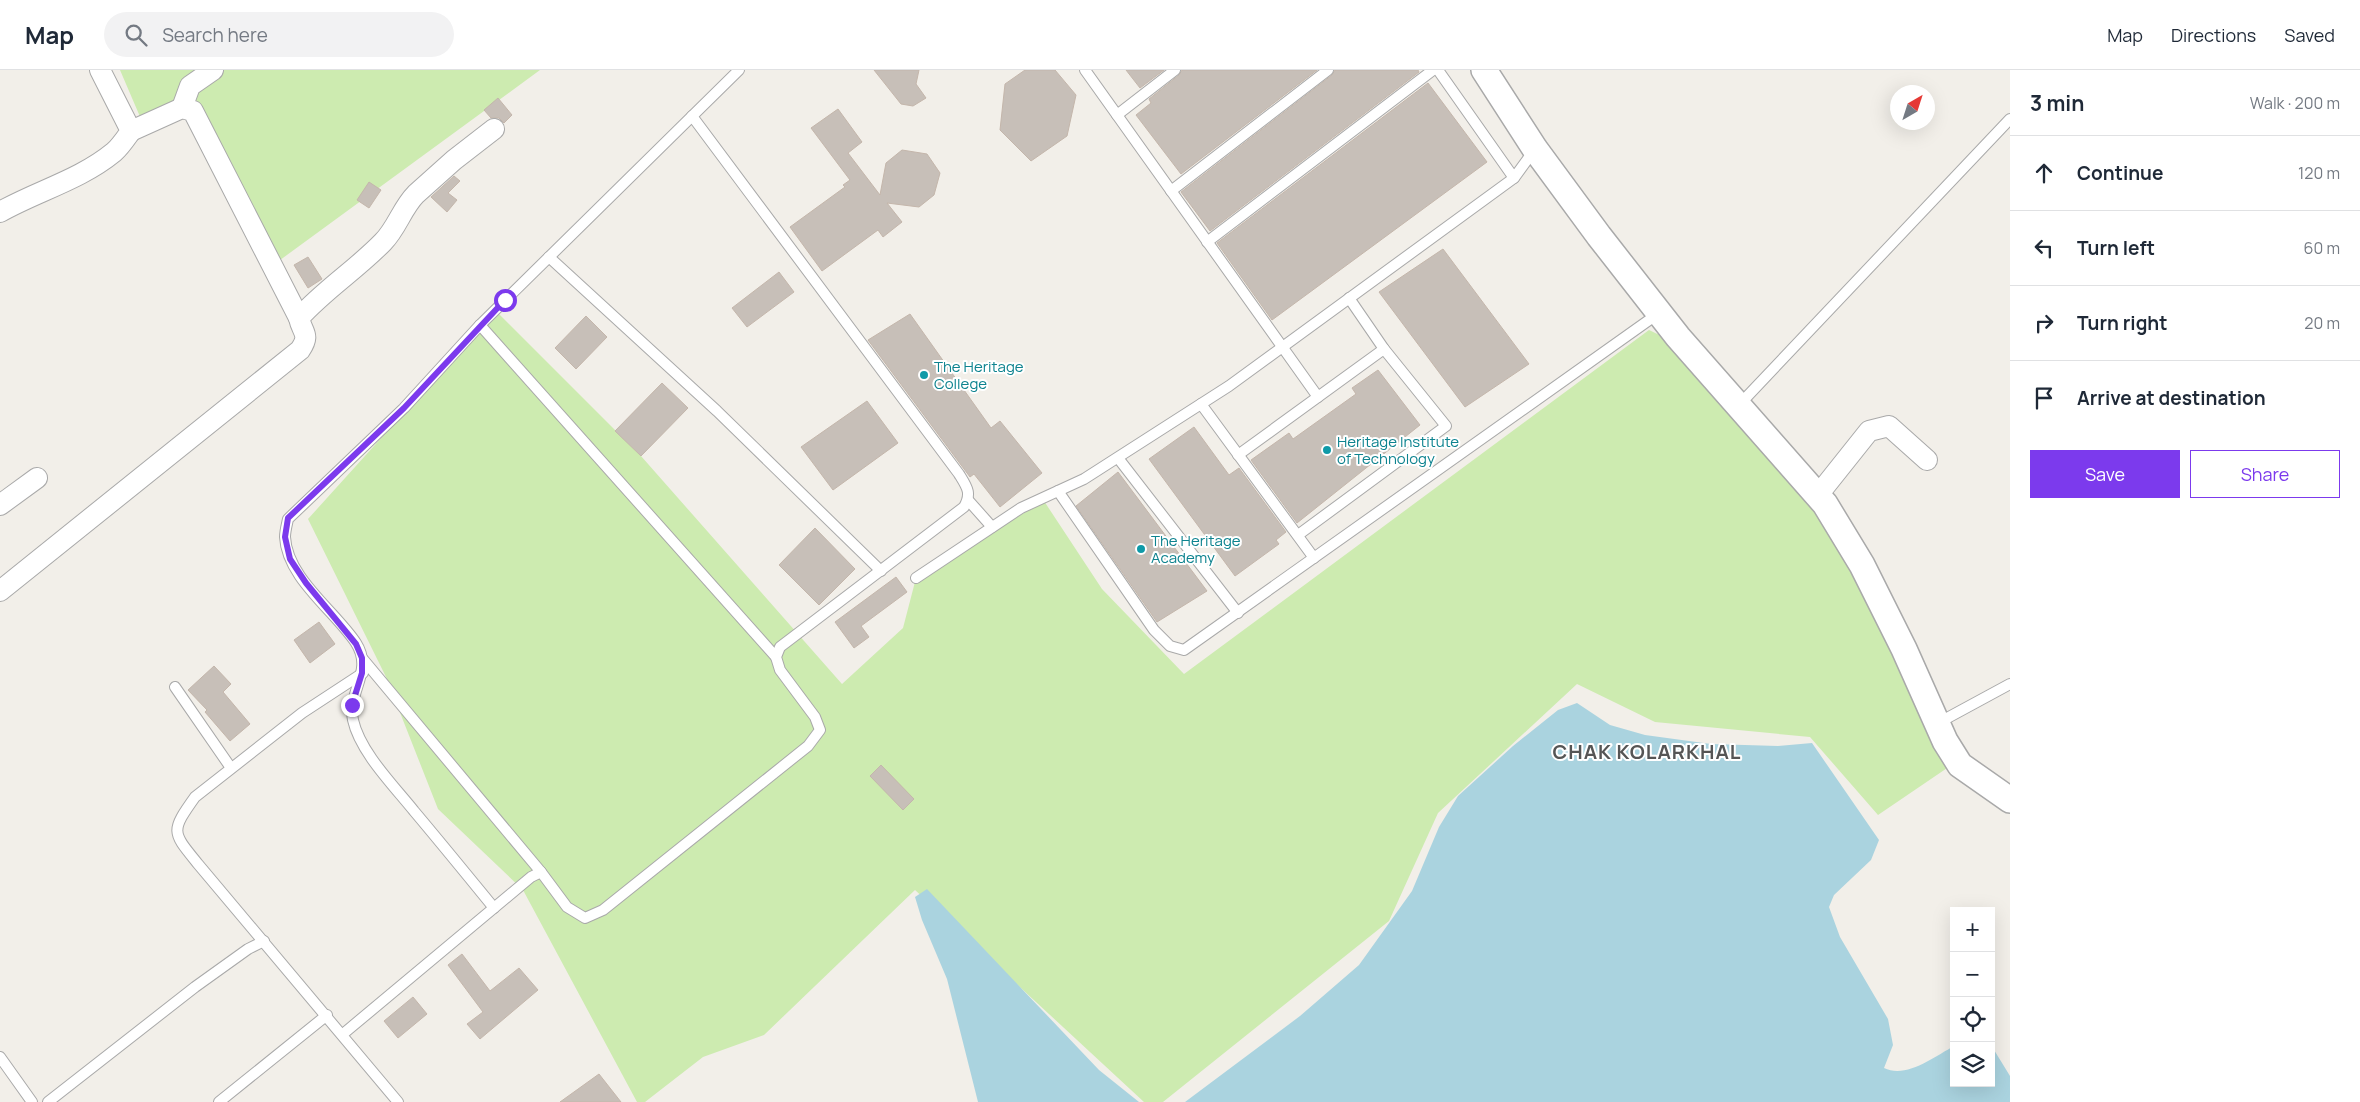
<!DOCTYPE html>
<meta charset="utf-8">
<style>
body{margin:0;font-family:Manrope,sans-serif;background:#f2f2f3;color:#1f2937}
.controls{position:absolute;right:15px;bottom:15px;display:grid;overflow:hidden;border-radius:0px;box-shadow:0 5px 20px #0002}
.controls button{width:45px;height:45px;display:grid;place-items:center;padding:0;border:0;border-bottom:1px solid #e0e1e3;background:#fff;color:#1f2937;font:25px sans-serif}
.compass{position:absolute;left:1890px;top:15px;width:45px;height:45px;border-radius:50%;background:#fff;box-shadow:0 5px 20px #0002;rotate:39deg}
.stop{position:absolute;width:15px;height:15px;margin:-11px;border:4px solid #7c3aed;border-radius:50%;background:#fff}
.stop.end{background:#7c3aed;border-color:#fff;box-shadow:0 1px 5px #0008}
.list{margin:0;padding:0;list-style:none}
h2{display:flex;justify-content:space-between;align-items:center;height:65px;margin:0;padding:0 20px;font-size:21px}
h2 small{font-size:16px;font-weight:400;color:#747a83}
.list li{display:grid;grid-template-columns:32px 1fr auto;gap:15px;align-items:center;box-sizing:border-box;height:75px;padding:0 20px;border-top:1px solid #e0e1e3}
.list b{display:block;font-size:19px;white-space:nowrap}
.list em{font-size:16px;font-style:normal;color:#747a83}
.actions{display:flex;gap:10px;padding:15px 20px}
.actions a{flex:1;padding:11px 0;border:1px solid #7c3aed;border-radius:0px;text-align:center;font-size:18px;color:#7c3aed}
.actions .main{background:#7c3aed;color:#fff}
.icon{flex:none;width:28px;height:28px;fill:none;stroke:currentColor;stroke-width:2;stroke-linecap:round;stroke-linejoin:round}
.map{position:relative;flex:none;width:2010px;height:1032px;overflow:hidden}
header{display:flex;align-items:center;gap:30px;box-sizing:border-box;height:70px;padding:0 25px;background:#fff;border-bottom:1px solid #e0e1e3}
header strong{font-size:24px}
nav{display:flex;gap:28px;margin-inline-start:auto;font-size:18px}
.search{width:350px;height:45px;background:#f2f2f3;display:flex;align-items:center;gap:12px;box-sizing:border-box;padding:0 18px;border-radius:28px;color:#747a83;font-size:19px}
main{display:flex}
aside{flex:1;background:#fff}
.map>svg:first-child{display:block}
.grass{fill:#cdebb0}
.water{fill:#aad3df}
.building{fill:#c7bfb8;stroke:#c4b6ab}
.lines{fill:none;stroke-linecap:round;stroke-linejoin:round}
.service-casing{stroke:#a9a9a9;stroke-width:12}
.minor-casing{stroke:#a9a9a9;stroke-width:22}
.tertiary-casing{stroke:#a9a9a9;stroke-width:28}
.service{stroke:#fff;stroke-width:10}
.minor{stroke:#fff;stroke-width:20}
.tertiary{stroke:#fff;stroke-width:25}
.route{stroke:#7c3aed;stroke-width:6}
.culture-dot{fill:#0f9aa8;stroke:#fff;stroke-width:2}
.labels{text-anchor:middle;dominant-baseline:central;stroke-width:4;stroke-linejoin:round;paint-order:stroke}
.culture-label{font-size:15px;fill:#0d838f;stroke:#fff;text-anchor:start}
.district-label{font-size:20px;font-weight:bold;letter-spacing:1px;fill:#555;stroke:#fff}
</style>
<header>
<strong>Map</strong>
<div class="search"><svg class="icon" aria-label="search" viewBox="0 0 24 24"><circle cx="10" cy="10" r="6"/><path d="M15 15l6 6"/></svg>Search here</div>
<nav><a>Map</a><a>Directions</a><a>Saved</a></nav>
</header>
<main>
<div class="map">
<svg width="2010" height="1032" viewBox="0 0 2010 1032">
<rect width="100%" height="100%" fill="#f2efe9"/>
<!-- grass -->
<g class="grass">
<path d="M120 0H540L276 193 196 42 147 63Z"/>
<path d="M496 241 641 386 842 614 903 558 916 508 1044 431 1102 519 1184 604 1649 260 1695 282 1840 445 1956 692 1878 745 1810 667 1655 652 1577 614 1438 743 1389 851 1163 1032H1144L915 820 764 965 703 987 645 1032H637L523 820 438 739 386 607 308 449Z"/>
</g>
<!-- water -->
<g class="water">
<path d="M1577 633 1610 655 1645 665 1711 674 1778 676 1812 673 1879 770 1871 790 1834 825 1829 837 1840 867 1888 949 1893 975 1884 998C1906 1009 1934 987 1954 976V1013H1991V975L2010 1006V1032H1185L1300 946 1359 895 1412 821 1439 757 1458 726 1513 676 1558 640Z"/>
<path d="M927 819 1099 1000 1139 1032H978L947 909 922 850 915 827Z"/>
</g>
<!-- building -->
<g class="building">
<path d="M874 0H919L916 14 926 28 913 36 901 34Z"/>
<path d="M1025 0H1055L1076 25 1067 66 1031 91 1000 60 1005 14Z"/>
<path d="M1126 0H1164L1140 18Z"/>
<path d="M1182 0H1317L1181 104 1136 45 1151 33 1149 29 1179 5Z"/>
<path d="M1335 0H1418L1419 2 1210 161 1181 122 1332 5Z"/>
<path d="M1428 13 1487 92 1272 250 1217 173Z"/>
<path d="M498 28 512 45 504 53 499 48H491L484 40Z"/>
<path d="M838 39 862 72 848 83 880 125 886 93 902 80 927 84 940 103 934 125 919 137 887 133 902 152 883 167 878 160 822 201 790 157 845 117 843 115 850 110 811 58Z"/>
<path d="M454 106 460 111 448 123 457 130 447 142 431 127Z"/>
<path d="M369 112 381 120 369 138 357 130Z"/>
<path d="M1443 179 1529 294 1465 337 1379 222Z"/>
<path d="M308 187 322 209 308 218 294 195Z"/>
<path d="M779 202 794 222 747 257 732 238Z"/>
<path d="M910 244 991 358 1000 351 1042 403 1000 437 974 404 970 407 868 270Z"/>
<path d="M586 246 607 267 576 299 555 278Z"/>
<path d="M1378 300 1420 355 1297 453 1251 390 1289 363 1293 369 1356 324 1352 318Z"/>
<path d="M662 313 688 338 641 386 615 361Z"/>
<path d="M867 331 898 373 833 420 801 377Z"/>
<path d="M1194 357 1229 405 1239 398 1286 462 1276 470 1279 474 1235 506 1149 389Z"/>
<path d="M1118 402 1207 521 1157 552 1076 436Z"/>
<path d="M815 458 855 499 819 535 779 495Z"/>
<path d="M896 507 907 522 861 556 869 567 854 578 835 552Z"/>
<path d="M319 552 335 574 310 593 294 570Z"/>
<path d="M214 596 231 614 223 622 250 654 230 671 205 642 207 640 188 620Z"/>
<path d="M881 695 914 729 903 740 870 706Z"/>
<path d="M462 884 490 921 519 898 538 920 480 969 467 954 483 942 448 895Z"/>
<path d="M413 927 427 944 398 968 384 951Z"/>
<path d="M599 1004 621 1032H560Z"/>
</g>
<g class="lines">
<defs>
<g id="service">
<path d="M1085 0 1318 327"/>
<path d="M1438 0 1514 108"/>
<path d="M1117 45 1175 0"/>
<path d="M1171 121 1328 0"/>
<path d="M1207 172 1433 0"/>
<path d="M549 187 717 341 881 501"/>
<path d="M1349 228 1384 279"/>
<path d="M480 255 776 587"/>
<path d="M1201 334 1314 488"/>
<path d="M1739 335 2010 49"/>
<path d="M1238 385 1384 279 1446 356 1298 465"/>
<path d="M1118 388 1238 543"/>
<path d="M1058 421 1154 560 1170 576 1184 580 1659 243"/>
<path d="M968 430 992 457"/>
<path d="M916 508 1021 438 1084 409 1229 316 1514 108 1535 79"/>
<path d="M362 588 541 802"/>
<path d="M363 603 302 643 195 727C170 762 172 762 198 794L398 1032"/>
<path d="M175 617 231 698"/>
<path d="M1938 653 2010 614"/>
<path d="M494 838C467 805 441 773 414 741 394 716 360 682 353 650 347 622 374 601 356 573 335 541 287 508 285 467 285 461 287 454 288 449L404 338 480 255 739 0"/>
<path d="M343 964 531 807 541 802 567 837 585 848 603 840 808 676 820 660 815 647 780 600 776 587 780 577 964 437C972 423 967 417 959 404L692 46"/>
<path d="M0 987 32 1032"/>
<path d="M48 1032 195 917 248 879 264 871"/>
<path d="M219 1032 327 945"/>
</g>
<g id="minor">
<path d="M182 38 190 16 213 0"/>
<path d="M131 61 182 38 193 41 299 248"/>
<path d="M0 142C37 121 80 110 114 82 120 77 126 68 131 61L100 0"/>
<path d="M1818 425 1869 361 1889 356 1927 390"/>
<path d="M0 435 37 408"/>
<path d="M0 521 300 280C311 264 302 263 299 248 324 220 357 199 383 172 397 158 402 138 416 124L454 90 494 59"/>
</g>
<path id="tertiary" d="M1484 0 1535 79 1599 166 1678 267 1825 434 1862 495 1904 579 1945 671 1960 695 2010 730"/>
</defs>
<!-- service casing -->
<use href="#service" class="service-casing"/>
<!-- minor casing -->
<use href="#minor" class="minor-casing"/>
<!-- tertiary casing -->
<use href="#tertiary" class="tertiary-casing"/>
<!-- service -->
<use href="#service" class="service"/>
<!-- minor -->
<use href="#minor" class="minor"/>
<!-- tertiary -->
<use href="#tertiary" class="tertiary"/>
</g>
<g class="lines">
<!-- route -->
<path class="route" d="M352 635 362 603V588L356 574 306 513 290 489 285 467 288 448 404 338 505 230"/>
</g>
<!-- markers -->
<g class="culture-dot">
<circle cx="924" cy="305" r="5"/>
<circle cx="1327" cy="380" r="5"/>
<circle cx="1141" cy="479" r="5"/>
</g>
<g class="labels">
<!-- culture labels -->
<g class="culture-label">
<text x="934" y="296">The Heritage<tspan x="934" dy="17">College</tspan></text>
<text x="1337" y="371">Heritage Institute<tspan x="1337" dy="17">of Technology</tspan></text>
<text x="1151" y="470">The Heritage<tspan x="1151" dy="17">Academy</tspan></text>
</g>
<!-- district labels -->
<g class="district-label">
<text x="1647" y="681">CHAK KOLARKHAL</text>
</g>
</g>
</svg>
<div class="controls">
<button>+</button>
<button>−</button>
<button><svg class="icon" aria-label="locate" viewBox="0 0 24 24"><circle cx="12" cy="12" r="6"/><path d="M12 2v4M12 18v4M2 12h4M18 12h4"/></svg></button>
<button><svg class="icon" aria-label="layers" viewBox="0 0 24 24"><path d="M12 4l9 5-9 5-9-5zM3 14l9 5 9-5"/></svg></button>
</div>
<svg class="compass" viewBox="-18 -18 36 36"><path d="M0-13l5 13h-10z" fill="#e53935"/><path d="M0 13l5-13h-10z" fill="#747a83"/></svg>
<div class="stop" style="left:505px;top:230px"></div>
<div class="stop end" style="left:352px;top:635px"></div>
</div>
<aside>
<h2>3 min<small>Walk · 200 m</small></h2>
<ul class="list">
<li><svg class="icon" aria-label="ahead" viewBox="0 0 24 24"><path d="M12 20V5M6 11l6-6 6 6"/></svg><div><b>Continue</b></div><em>120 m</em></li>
<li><svg class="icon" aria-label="left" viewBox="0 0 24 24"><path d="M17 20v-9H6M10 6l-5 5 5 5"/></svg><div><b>Turn left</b></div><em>60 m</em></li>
<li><svg class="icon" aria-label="right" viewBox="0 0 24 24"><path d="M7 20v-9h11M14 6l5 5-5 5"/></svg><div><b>Turn right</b></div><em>20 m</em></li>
<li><svg class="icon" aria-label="arrive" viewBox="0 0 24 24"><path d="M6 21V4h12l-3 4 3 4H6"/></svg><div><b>Arrive at destination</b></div></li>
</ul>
<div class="actions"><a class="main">Save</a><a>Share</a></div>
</aside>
</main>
